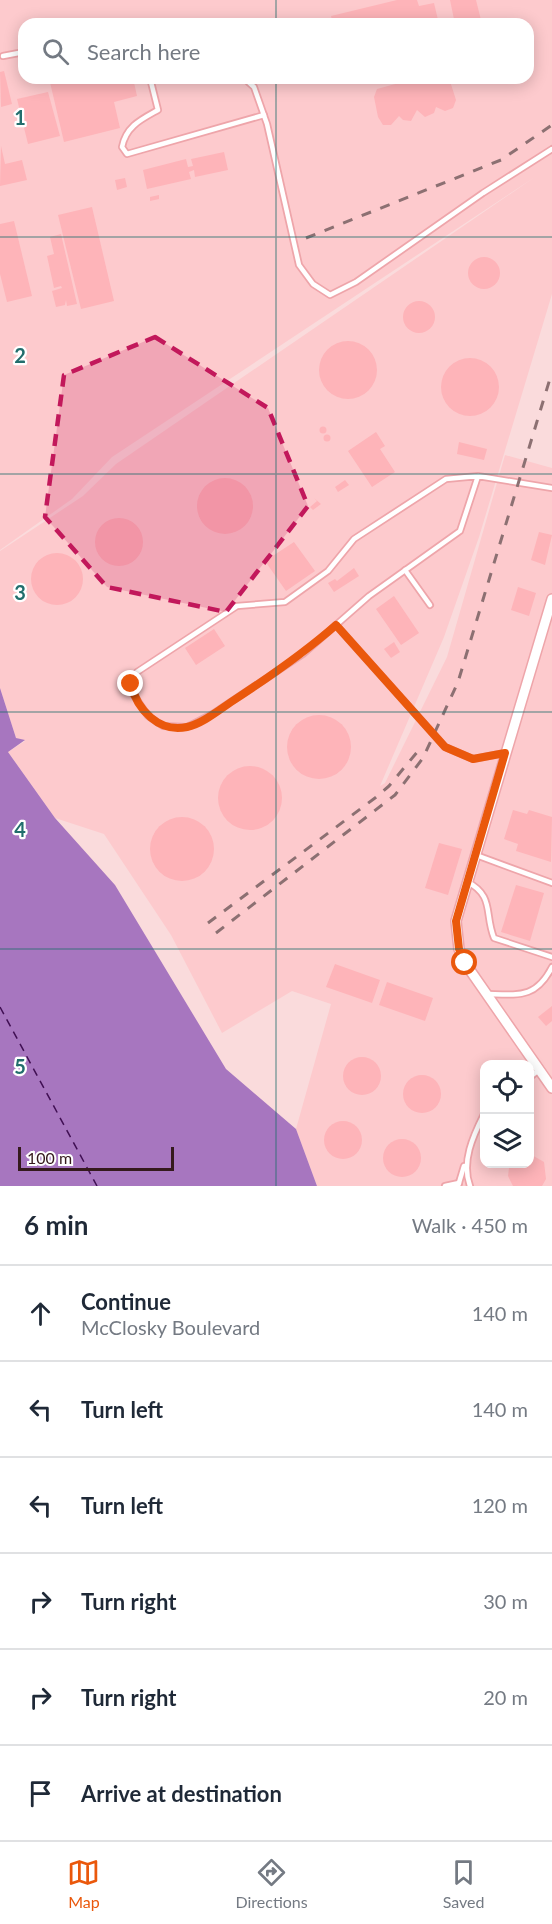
<!DOCTYPE html>
<meta charset="utf-8">
<style>
body{margin:0;font-family:Lato,sans-serif;background:#f2f2f3;color:#1f2937}
.controls{position:absolute;right:18px;bottom:18px;display:grid;overflow:hidden;border-radius:12px;box-shadow:0 3px 15px #0003}
.controls button{width:54px;height:54px;display:grid;place-items:center;padding:0;border:0;border-bottom:2px solid #e0e1e3;background:#fff;color:#1f2937;font:30px sans-serif}
.scale{position:absolute;left:18px;bottom:15px;width:156px;box-sizing:border-box;padding-left:6px;border:3px solid #351a1d;border-top:0;font-size:16px;line-height:21px;white-space:nowrap;color:#351a1d;-webkit-text-stroke:4px #fff;paint-order:stroke}
.stop{position:absolute;width:18px;height:18px;margin:-14px;border:4px solid #ea580c;border-radius:50%;background:#fff}
.stop.end{background:#ea580c;border-color:#fff;box-shadow:0 2px 6px #0008}
.list{margin:0;padding:0;list-style:none}
h2{display:flex;justify-content:space-between;align-items:center;height:78px;margin:0;padding:0 24px;font-size:26px}
h2 small{font-size:20px;font-weight:400;color:#747a83}
.list li{display:grid;grid-template-columns:39px 1fr auto;gap:18px;align-items:center;box-sizing:border-box;height:96px;padding:0 24px;border-top:2px solid #e0e1e3}
.list b{display:block;font-size:22px;white-space:nowrap}
.list p{margin:0;font-size:20px;white-space:nowrap;color:#747a83}
.list em{font-size:20px;font-style:normal;color:#747a83}
.icon{flex:none;width:33px;height:33px;fill:none;stroke:currentColor;stroke-width:2;stroke-linecap:round;stroke-linejoin:round}
.map{position:relative;flex:none;width:552px;height:1186px;overflow:hidden}
.search{position:absolute;background:#fff;box-shadow:0 3px 15px #0003;left:18px;right:18px;top:18px;height:66px;display:flex;align-items:center;gap:15px;box-sizing:border-box;padding:0 21px;border-radius:18px;color:#747a83;font-size:22px}
.sheet{height:654px;background:#fff}
nav{display:flex;justify-content:space-around;align-items:center;box-sizing:border-box;height:84px;border-top:2px solid #e0e1e3;background:#fff;font-size:16px;color:#747a83}
nav a{display:grid;justify-items:center;gap:3px}
nav .on{color:#ea580c}
.map>svg:first-child{display:block}
.built{fill:#fdcacd;fill-rule:evenodd}
.water{fill:#a776bf}
.lines{fill:none;stroke-linecap:round;stroke-linejoin:round}
.ferry{stroke:#400f53;stroke-width:1.5;stroke-dasharray:8 6;stroke-linecap:butt}
.building{fill:#feb4b9}
.lane-casing{stroke:#eea5aa;stroke-width:8}
.street-casing{stroke:#eea5aa;stroke-width:12}
.lane{stroke:#fff;stroke-width:4.5}
.street{stroke:#fff;stroke-width:9}
.rail{stroke:#8c7072;stroke-width:3;stroke-dasharray:10 10;stroke-linecap:butt}
.route{stroke:#ea580c;stroke-width:8}
.marked{fill:#c2185b;fill-opacity:0.2;stroke:#c2185b;stroke-width:4.5;stroke-dasharray:12 8;stroke-linejoin:round}
.grid{fill:none;stroke:#226e6d;stroke-width:1.5;stroke-opacity:0.55}
.grid-label{font-size:20px;text-anchor:middle;font-weight:bold;fill:#226e6d;stroke:#fff;stroke-width:4.5;stroke-linejoin:round;paint-order:stroke}
</style>
<div class="map">
<svg width="552" height="1186" viewBox="0 0 552 1186">
<rect width="100%" height="100%" fill="#fadbdc"/>
<!-- built -->
<path class="built" d="M0 0H552V294L479 537 444 637 380 786 385 783 447 657 505 455 552 468V1186H317L296 1129 331 1004 292 991 222 1033 171 935 104 834 55 818 8 752 25 741 16 738 0 688V551L83 496 116 464 535 177 112 457 72 499 0 550ZM24 24H528V78H24ZM484 1064H530V1164H484Z"/>
<!-- water -->
<path class="water" d="M0 688 16 738 25 740 8 752 55 818 115 885 226 1069 296 1129 317 1186H0Z"/>
<g class="lines">
<!-- ferry -->
<path class="ferry" d="M0 1007 97 1186"/>
</g>
<!-- building -->
<g class="building">
<path d="M397 0H417L419 6 434 3 439 24H333L331 16Z"/>
<path d="M450 0H476L482 24H455Z"/>
<path d="M4 71 12 104 1 107 0 72Z"/>
<path d="M49 78H133L137 96 114 102 120 128 64 142Z"/>
<path d="M359 78H382V79L360 84Z"/>
<path d="M417 78H449L456 100 453 108 445 111 436 107 434 113 425 117 417 110 411 121 403 120 399 116 391 125H383L378 117 374 97 377 89Z"/>
<path d="M48 92 60 136 28 144 17 99Z"/>
<path d="M1 146 5 164 22 160 27 180 0 186Z"/>
<path d="M224 152 228 170 195 177 194 170 189 172 191 179 147 189 143 170 186 159 188 167 193 166 191 159Z"/>
<path d="M125 178 127 187 117 190 115 180Z"/>
<path d="M159 195V199L150 201V197Z"/>
<path d="M92 207 114 301 81 309 58 215Z"/>
<path d="M14 221 32 296 7 302 0 274V224Z"/>
<path d="M61 234 77 304 67 306 66 300 65 305 56 307 52 291 62 288 61 286 54 288 47 256 54 254 50 237Z"/>
<circle cx="484" cy="273" r="16"/>
<circle cx="419" cy="317" r="16"/>
<circle cx="348" cy="370" r="29"/>
<circle cx="470" cy="387" r="29"/>
<circle cx="323" cy="430" r="3.5"/>
<path d="M376 432 385 446 380 449 395 472 372 487 348 451Z"/>
<circle cx="327" cy="438" r="3.5"/>
<path d="M459 442 487 449 484 460 457 454Z"/>
<circle cx="225" cy="506" r="28"/>
<path d="M345 480 349 485 338 492 335 487Z"/>
<path d="M314 498 321 504 313 510 310 507 317 501Z"/>
<circle cx="119" cy="542" r="24"/>
<path d="M539 532 552 535 545 565 531 560Z"/>
<path d="M294 542 315 571 286 591 265 561Z"/>
<circle cx="57" cy="579" r="26"/>
<path d="M354 568 359 576 334 592 328 583 335 579 337 581Z"/>
<path d="M518 587 536 593 529 616 511 610Z"/>
<path d="M394 596 419 633 401 645 376 609Z"/>
<path d="M214 629 225 646 196 665 185 648Z"/>
<path d="M394 642 400 652 391 658 384 649Z"/>
<circle cx="319" cy="747" r="32"/>
<circle cx="250" cy="798" r="32"/>
<path d="M513 810 527 814 529 810 552 817 551 862 516 851 518 844 504 839Z"/>
<circle cx="182" cy="849" r="32"/>
<path d="M439 843 462 849 448 895 425 888Z"/>
<path d="M516 885 544 893 530 941 501 932Z"/>
<path d="M335 964 380 980 372 1003 326 987Z"/>
<path d="M387 982 433 998 425 1021 379 1005Z"/>
<path d="M552 1006V1021L546 1026 538 1017Z"/>
<circle cx="362" cy="1076" r="19"/>
<circle cx="422" cy="1094" r="19"/>
<circle cx="343" cy="1140" r="19"/>
<circle cx="402" cy="1158" r="19"/>
<path d="M530 1154 544 1162 546 1179 542 1186H513L508 1176 509 1168 511 1164H530Z"/>
</g>
<g class="lines">
<defs>
<g id="lane">
<path d="M3 56 24 52"/>
<path d="M150 78 158 110C142 119 126 126 122 147L127 154 264 115"/>
<path d="M244 78 254 87 267 124 299 265 313 284 330 295 356 282 483 193 552 149"/>
<path d="M478 476 460 531 369 596 303 654 214 713 187 727 163 726 148 716 133 694 131 684 137 672 237 606 285 602 328 571 354 539 446 479 478 476 552 488"/>
<path d="M405 570 430 605"/>
<path d="M336 625 445 747 473 759 505 753"/>
<path d="M476 855 552 883"/>
<path d="M466 881C495 896 484 913 494 938L552 957"/>
<path d="M488 994C520 995 536 998 552 967"/>
<path d="M530 1077 539 1070"/>
<path d="M445 1186 459 1183"/>
<path d="M458 1186 464 1166"/>
<path d="M470 1186C461 1162 473 1136 484 1114"/>
</g>
<path id="street" d="M552 599 456 921 459 949 465 963 552 1088"/>
</defs>
<!-- lane casing -->
<use href="#lane" class="lane-casing"/>
<!-- street casing -->
<use href="#street" class="street-casing"/>
<!-- lane -->
<use href="#lane" class="lane"/>
<!-- street -->
<use href="#street" class="street"/>
<!-- rail -->
<g class="rail">
<path d="M306 238 501 160 552 125"/>
<path d="M208 923 375 798 389 786 418 751"/>
<path d="M216 933 395 795 423 758 458 682 552 372"/>
</g>
</g>
<g class="lines">
<!-- route -->
<path class="route" d="M131 684C137 710 159 733 187 727 202 724 219 710 231 702 268 678 303 654 336 625L445 747 473 759 505 753 456 921 459 949 465 963"/>
</g>
<!-- marked area -->
<path class="marked" d="M155 337 268 408 308 506 226 612 107 587 45 517 64 375Z"/>
<!-- grid -->
<path class="grid" d="M276 0V24M276 78V1186M0 237H552M0 474H552M0 712H552M0 949H552"/>
<g class="grid-label">
<text x="20" y="125">1</text>
<text x="20" y="363">2</text>
<text x="20" y="600">3</text>
<text x="20" y="837">4</text>
<text x="20" y="1074">5</text>
</g>
</svg>
<div class="controls">
<button><svg class="icon" aria-label="locate" viewBox="0 0 24 24"><circle cx="12" cy="12" r="6"/><path d="M12 2v4M12 18v4M2 12h4M18 12h4"/></svg></button>
<button><svg class="icon" aria-label="layers" viewBox="0 0 24 24"><path d="M12 4l9 5-9 5-9-5zM3 14l9 5 9-5"/></svg></button>
</div>
<div class="scale">100 m</div>
<div class="stop" style="left:465px;top:963px"></div>
<div class="stop end" style="left:131px;top:684px"></div>
<div class="search"><svg class="icon" aria-label="search" viewBox="0 0 24 24"><circle cx="10" cy="10" r="6"/><path d="M15 15l6 6"/></svg>Search here</div>
</div>
<section class="sheet">
<h2>6 min<small>Walk · 450 m</small></h2>
<ul class="list">
<li><svg class="icon" aria-label="ahead" viewBox="0 0 24 24"><path d="M12 20V5M6 11l6-6 6 6"/></svg><div><b>Continue</b><p>McClosky Boulevard</p></div><em>140 m</em></li>
<li><svg class="icon" aria-label="left" viewBox="0 0 24 24"><path d="M17 20v-9H6M10 6l-5 5 5 5"/></svg><div><b>Turn left</b></div><em>140 m</em></li>
<li><svg class="icon" aria-label="left" viewBox="0 0 24 24"><path d="M17 20v-9H6M10 6l-5 5 5 5"/></svg><div><b>Turn left</b></div><em>120 m</em></li>
<li><svg class="icon" aria-label="right" viewBox="0 0 24 24"><path d="M7 20v-9h11M14 6l5 5-5 5"/></svg><div><b>Turn right</b></div><em>30 m</em></li>
<li><svg class="icon" aria-label="right" viewBox="0 0 24 24"><path d="M7 20v-9h11M14 6l5 5-5 5"/></svg><div><b>Turn right</b></div><em>20 m</em></li>
<li><svg class="icon" aria-label="arrive" viewBox="0 0 24 24"><path d="M6 21V4h12l-3 4 3 4H6"/></svg><div><b>Arrive at destination</b></div></li>
</ul>
</section>
<nav>
<a class="on"><svg class="icon" aria-label="map" viewBox="0 0 24 24"><path d="M3 6l6-2 6 2 6-2v14l-6 2-6-2-6 2zM9 4v14M15 6v14"/></svg>Map</a>
<a><svg class="icon" aria-label="directions" viewBox="0 0 24 24"><path d="M12 3l9 9-9 9-9-9zM9 14v-3h6M13 9l2 2-2 2"/></svg>Directions</a>
<a><svg class="icon" aria-label="saved" viewBox="0 0 24 24"><path d="M7 4h10v16l-5-4-5 4z"/></svg>Saved</a>
</nav>
